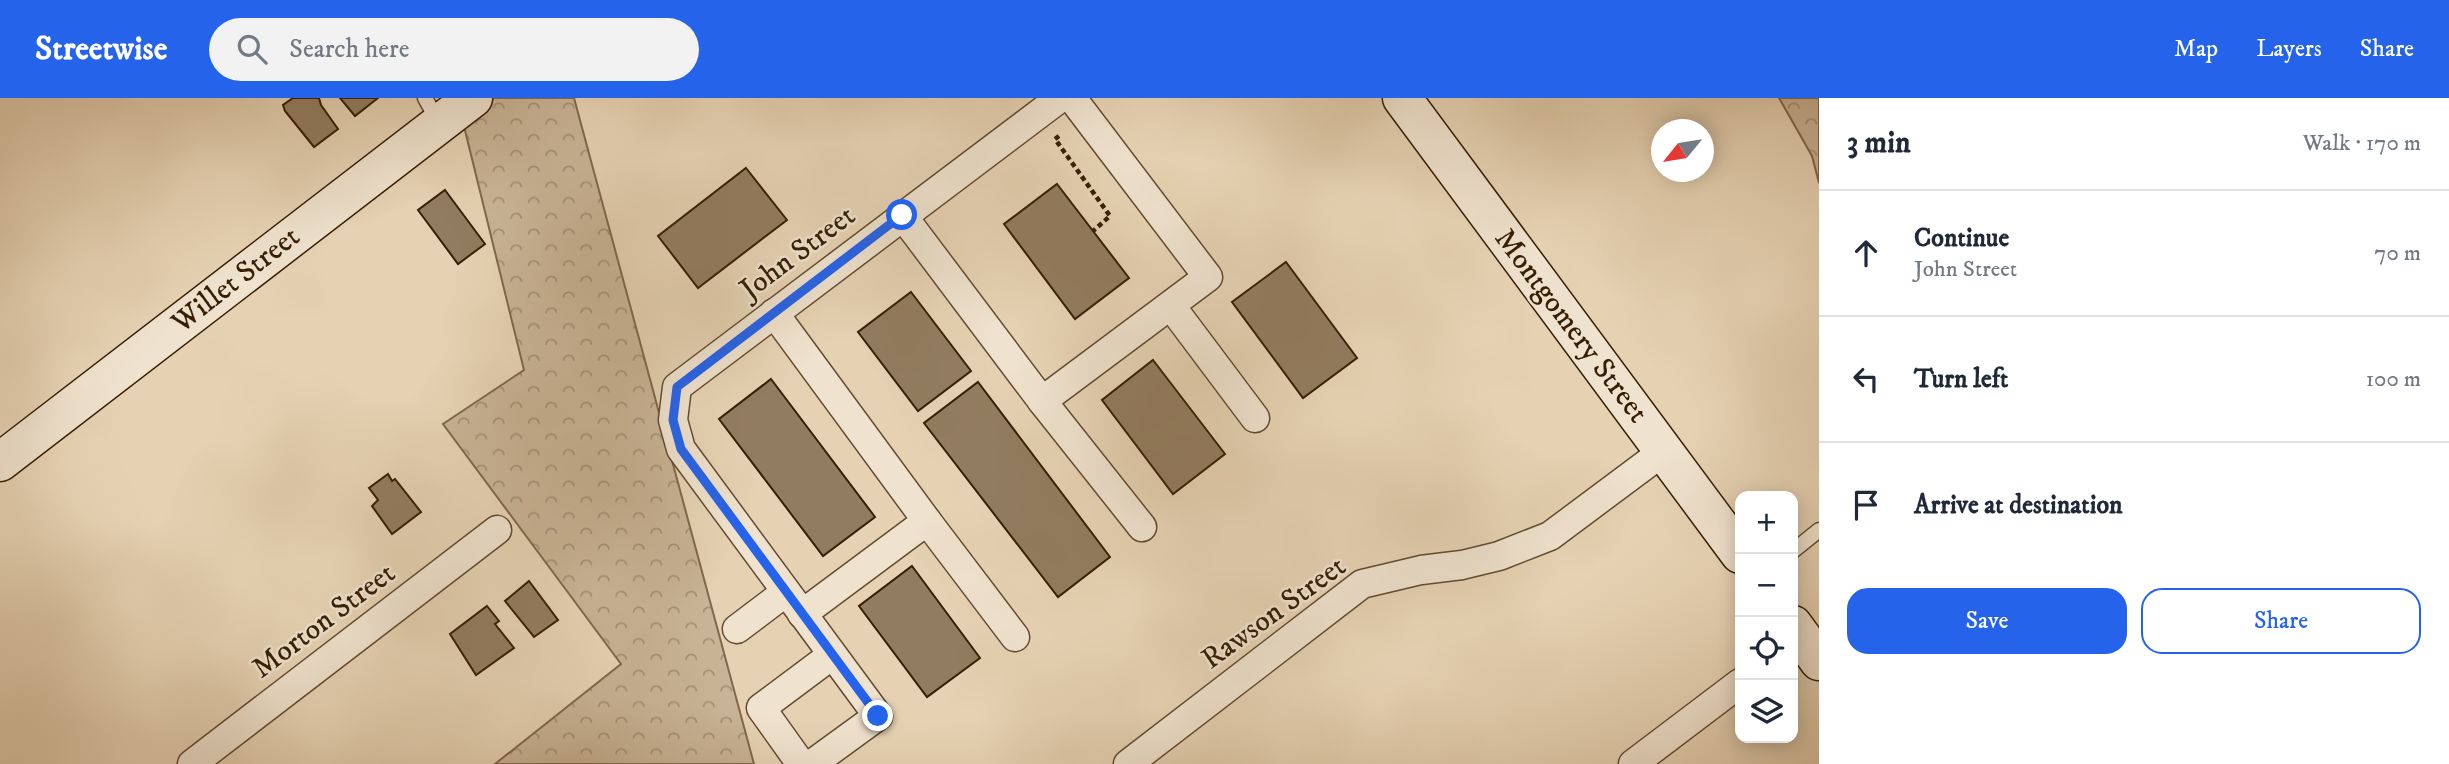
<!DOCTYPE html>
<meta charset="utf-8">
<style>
body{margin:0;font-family:"IM FELL DW Pica",serif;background:#f2f2f3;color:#1f2937}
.controls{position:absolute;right:21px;bottom:21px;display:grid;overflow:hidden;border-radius:14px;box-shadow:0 4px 18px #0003}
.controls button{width:63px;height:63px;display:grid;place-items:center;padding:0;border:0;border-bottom:2px solid #e0e1e3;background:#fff;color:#1f2937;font:35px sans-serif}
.compass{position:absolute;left:1651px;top:21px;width:63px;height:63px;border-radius:50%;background:#fff;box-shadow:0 4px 18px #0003;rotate:240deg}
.stop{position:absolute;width:21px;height:21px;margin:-16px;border:5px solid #2563eb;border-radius:50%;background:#fff}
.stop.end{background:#2563eb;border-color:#fff;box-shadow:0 2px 7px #0008}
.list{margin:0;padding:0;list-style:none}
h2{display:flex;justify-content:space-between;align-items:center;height:91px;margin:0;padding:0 28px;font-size:30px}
h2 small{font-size:23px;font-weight:400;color:#747a83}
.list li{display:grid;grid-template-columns:46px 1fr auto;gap:21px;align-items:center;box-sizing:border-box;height:126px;padding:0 28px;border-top:2px solid #e0e1e3}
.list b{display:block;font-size:26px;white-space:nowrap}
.list p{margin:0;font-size:23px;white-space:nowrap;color:#747a83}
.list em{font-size:23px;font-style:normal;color:#747a83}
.actions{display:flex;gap:14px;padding:21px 28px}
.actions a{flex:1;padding:16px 0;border:2px solid #2563eb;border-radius:21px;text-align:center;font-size:24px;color:#2563eb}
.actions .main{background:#2563eb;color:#fff}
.icon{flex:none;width:38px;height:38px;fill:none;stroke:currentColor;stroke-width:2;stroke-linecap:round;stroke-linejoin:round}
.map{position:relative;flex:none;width:1819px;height:666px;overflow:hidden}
header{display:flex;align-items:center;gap:42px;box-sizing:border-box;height:98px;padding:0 35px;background:#2563eb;color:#fff}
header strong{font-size:33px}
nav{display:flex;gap:38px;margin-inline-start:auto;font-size:24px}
.search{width:490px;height:63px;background:#f2f2f3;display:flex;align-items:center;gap:18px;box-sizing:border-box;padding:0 24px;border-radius:38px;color:#747a83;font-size:26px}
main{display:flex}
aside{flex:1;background:#fff}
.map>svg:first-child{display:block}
.forest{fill:url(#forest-crowns);stroke:#7f684c;stroke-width:2}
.building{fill:#927c5f;stroke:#361e04;stroke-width:2}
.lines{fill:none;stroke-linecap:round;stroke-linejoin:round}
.lane-casing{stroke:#624b30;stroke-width:17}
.street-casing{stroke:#624b30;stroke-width:31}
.secondary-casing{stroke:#361e04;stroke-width:41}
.path{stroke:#361e04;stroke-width:4.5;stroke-dasharray:5 3.5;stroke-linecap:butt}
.lane{stroke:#efe2ce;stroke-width:14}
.street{stroke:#efe2ce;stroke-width:28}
.secondary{stroke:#efe2ce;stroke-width:38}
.route{stroke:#2563eb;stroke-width:9}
.labels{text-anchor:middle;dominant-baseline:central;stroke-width:5;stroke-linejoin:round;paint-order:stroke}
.street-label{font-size:30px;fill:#361e04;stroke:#efe2ce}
</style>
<header>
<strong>Streetwise</strong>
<div class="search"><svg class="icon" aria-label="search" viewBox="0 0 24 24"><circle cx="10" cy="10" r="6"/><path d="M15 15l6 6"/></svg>Search here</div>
<nav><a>Map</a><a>Layers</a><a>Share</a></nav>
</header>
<main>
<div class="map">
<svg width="1819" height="666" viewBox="0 0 1819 666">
<defs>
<pattern id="forest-crowns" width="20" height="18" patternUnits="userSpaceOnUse" patternTransform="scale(1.75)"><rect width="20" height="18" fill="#c8b395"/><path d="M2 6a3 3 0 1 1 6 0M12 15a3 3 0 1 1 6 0" fill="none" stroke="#a39177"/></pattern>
</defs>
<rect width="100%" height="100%" fill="#e6d2b3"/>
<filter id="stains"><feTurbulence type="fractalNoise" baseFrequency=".00286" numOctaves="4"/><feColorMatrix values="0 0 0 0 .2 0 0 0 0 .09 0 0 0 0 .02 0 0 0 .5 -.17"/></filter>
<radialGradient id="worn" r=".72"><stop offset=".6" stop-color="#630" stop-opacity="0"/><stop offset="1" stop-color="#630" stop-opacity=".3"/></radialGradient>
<!-- forest -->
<g class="forest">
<path d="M467 0H574L754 666H495L621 566 443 326 524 272 459 8Z"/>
<path d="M1779 0H1819V85L1812 58Z"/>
</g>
<!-- building -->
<g class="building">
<path d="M293 0H319L321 7 338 31 314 49 285 13 283 7Z"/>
<path d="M340 0H378L355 18Z"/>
<path d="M746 70 787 122 698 190 658 138Z"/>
<path d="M1057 86 1129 180 1075 221 1004 126Z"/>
<path d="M445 92 485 146 458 166 418 112Z"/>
<path d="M1286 164 1357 260 1303 300 1232 204Z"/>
<path d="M911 194 971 273 918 313 858 234Z"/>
<path d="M1153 262 1225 356 1173 396 1102 302Z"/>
<path d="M771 281 875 419 823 458 719 321Z"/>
<path d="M978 284 1110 459 1058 499 924 325Z"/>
<path d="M388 376 392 383 395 381 421 414 392 436 372 408 378 402 369 390Z"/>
<path d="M912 468 980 560 927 599 859 508Z"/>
<path d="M529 483 558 522 534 539 505 503Z"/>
<path d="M487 508 499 523 495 526 514 550 476 577 450 536Z"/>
</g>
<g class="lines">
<defs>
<g id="lane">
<path d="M425 0 439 25"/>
<path d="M1793 453 1819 432"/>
</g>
<g id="street">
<path d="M902 117 1042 303 1142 429"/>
<path d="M1171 208 1255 320"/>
<path d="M774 215 927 423 802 516"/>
<path d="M1042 303 1208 179 1072 0"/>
<path d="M927 423 1015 539"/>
<path d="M737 531 786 494"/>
<path d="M192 666 497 432"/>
<path d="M801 666 761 610 832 557"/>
<path d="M812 666 878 618 681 351 673 322 677 289 1060 0"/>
<path d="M1128 666 1362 486 1421 472 1462 467 1499 458 1550 438 1664 353"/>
<path d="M1633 666 1740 585"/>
</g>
<g id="secondary">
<path d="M1402 0 1740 456"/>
<path d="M0 364 473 0"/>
<path d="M1793 527 1819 563"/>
</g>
</defs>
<!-- lane casing -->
<use href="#lane" class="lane-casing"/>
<!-- street casing -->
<use href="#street" class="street-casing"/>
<!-- secondary casing -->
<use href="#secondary" class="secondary-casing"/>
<!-- path -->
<path class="path" d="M1059 38 1055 41 1110 118 1093 133"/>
<!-- lane -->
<use href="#lane" class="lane"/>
<!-- street -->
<use href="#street" class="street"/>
<!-- secondary -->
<use href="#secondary" class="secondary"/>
</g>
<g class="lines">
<!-- route -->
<path class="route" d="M878 618 681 351 673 322 677 289 902 117"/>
</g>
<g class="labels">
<!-- street labels -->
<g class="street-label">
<text transform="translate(798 155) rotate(-37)">John Street</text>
<text transform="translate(236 182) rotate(-38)">Willet Street</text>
<text transform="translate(1571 228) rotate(53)">Montgomery Street</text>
<text transform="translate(1274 515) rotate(-36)">Rawson Street</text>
<text transform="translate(324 523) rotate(-37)">Morton Street</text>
</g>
</g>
<rect width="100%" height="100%" filter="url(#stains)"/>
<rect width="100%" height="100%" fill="url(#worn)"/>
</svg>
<div class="controls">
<button>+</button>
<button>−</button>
<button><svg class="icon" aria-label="locate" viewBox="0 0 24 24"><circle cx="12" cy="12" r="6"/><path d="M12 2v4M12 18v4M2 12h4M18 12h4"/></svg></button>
<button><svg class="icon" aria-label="layers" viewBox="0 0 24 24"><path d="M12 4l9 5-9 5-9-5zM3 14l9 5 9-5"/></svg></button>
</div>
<svg class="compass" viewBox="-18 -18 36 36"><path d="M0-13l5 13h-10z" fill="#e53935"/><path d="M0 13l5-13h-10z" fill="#747a83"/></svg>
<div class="stop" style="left:902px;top:117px"></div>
<div class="stop end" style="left:878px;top:618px"></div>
</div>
<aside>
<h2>3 min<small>Walk · 170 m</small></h2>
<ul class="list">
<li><svg class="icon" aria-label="ahead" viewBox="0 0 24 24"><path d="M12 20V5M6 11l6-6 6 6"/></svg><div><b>Continue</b><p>John Street</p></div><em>70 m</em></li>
<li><svg class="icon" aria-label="left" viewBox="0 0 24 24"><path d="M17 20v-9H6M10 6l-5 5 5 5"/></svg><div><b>Turn left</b></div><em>100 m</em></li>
<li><svg class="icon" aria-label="arrive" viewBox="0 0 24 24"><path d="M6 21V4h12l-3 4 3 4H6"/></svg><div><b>Arrive at destination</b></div></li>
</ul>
<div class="actions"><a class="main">Save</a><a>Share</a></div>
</aside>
</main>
